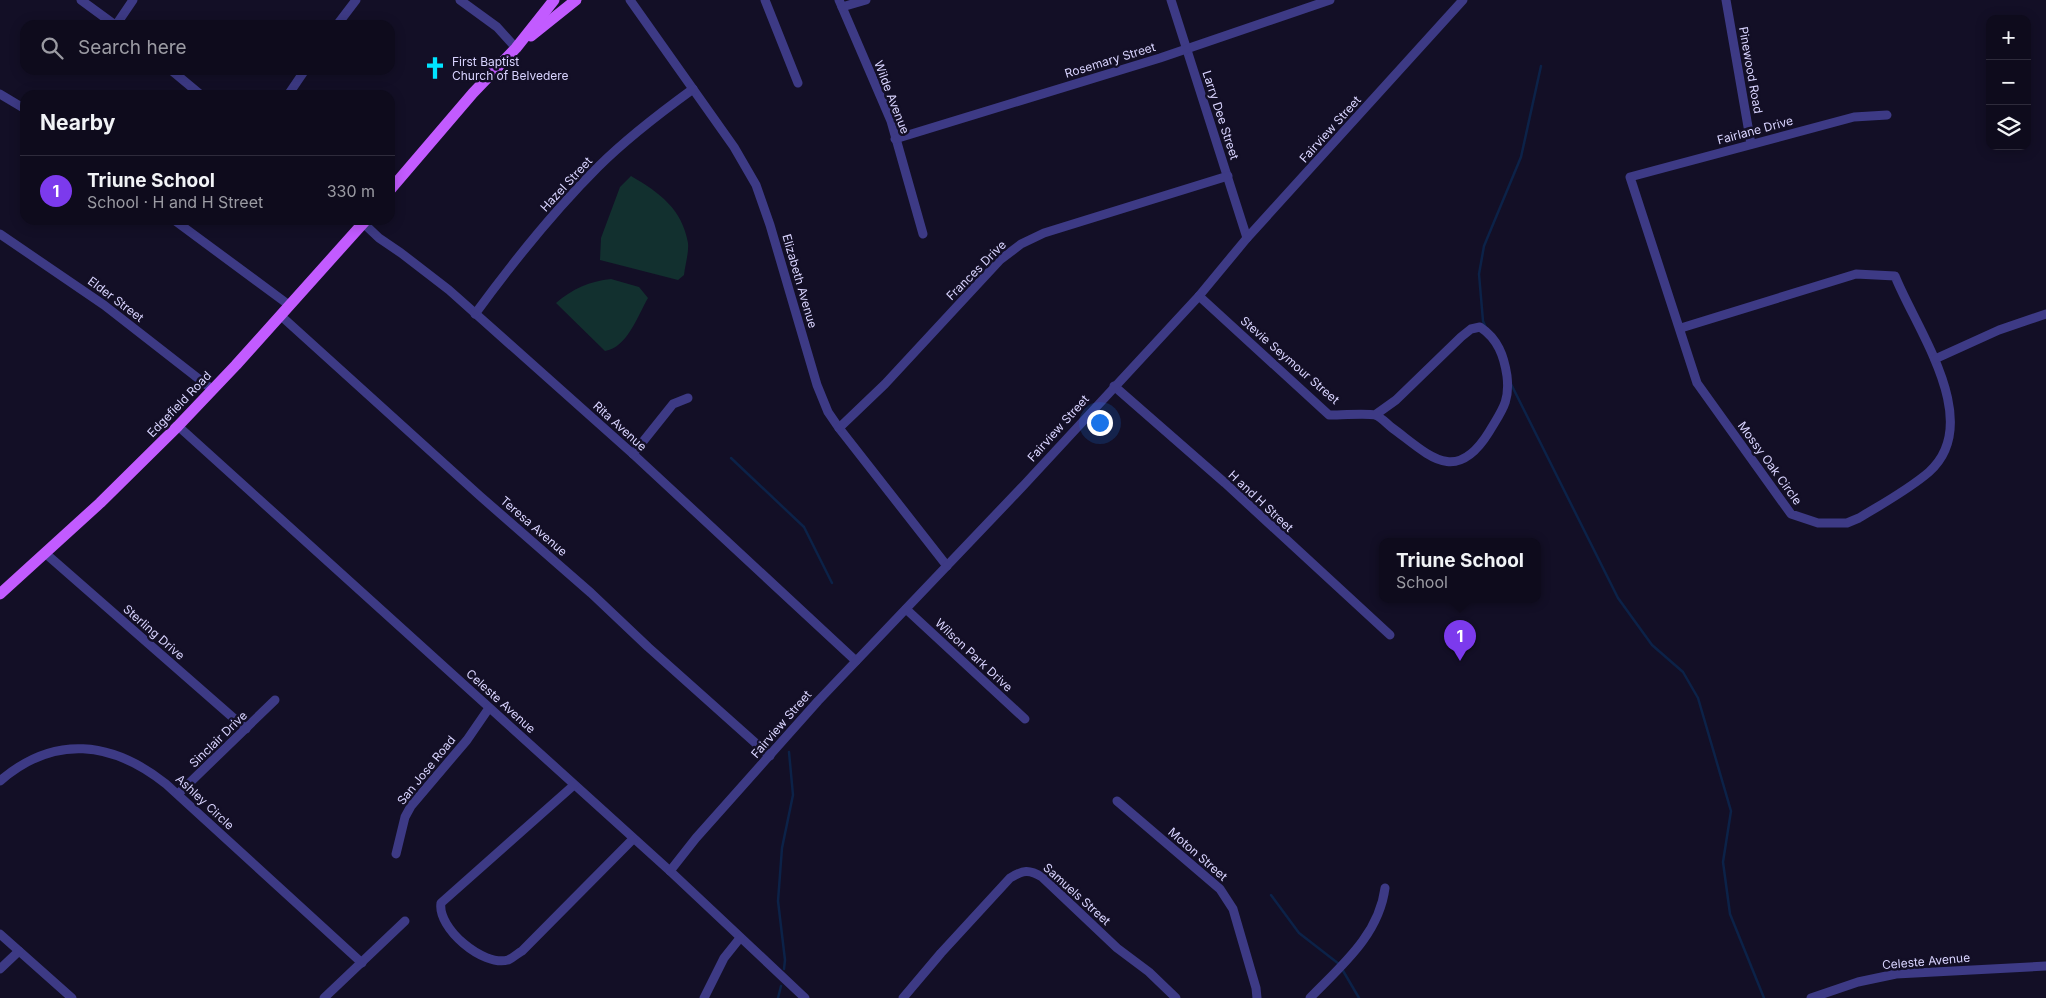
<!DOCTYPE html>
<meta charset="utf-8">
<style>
body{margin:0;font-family:Inter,sans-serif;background:#1c1929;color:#f1f3f6}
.controls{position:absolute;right:15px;top:15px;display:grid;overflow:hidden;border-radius:10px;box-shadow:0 2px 12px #0003}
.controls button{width:45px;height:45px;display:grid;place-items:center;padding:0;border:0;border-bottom:1px solid #2e2b3b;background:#0e0b1c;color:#f1f3f6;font:25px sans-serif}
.you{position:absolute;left:1099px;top:422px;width:18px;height:18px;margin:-12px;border:4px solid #fff;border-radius:50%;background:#1a73e8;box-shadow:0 0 0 8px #1a73e833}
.badge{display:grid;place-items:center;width:32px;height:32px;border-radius:50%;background:#7c3aed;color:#fff;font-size:16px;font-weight:700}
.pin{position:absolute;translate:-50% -41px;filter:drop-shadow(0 1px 2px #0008)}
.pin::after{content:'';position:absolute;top:26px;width:18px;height:15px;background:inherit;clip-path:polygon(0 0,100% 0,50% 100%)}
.popup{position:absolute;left:1379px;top:538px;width:162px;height:65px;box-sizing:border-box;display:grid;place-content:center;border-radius:10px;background:#0e0b1c;filter:drop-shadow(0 1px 4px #0005);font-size:16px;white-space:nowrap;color:#9b9ba3}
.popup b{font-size:19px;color:#f1f3f6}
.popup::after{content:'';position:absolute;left:50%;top:100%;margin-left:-10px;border:10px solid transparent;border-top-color:#0e0b1c}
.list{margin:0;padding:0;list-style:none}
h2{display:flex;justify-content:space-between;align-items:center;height:65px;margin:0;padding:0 20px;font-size:21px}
h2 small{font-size:16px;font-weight:400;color:#9b9ba3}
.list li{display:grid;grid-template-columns:32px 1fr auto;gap:15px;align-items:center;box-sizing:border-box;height:70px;padding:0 20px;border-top:1px solid #2e2b3b}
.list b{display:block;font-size:19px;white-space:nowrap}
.list p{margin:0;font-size:16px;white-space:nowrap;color:#9b9ba3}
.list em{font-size:16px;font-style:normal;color:#9b9ba3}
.icon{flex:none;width:28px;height:28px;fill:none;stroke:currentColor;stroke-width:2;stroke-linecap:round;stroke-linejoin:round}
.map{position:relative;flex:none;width:2046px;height:998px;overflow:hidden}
.search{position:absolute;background:#0e0b1c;box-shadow:0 2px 12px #0003;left:20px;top:20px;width:375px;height:55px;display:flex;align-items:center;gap:12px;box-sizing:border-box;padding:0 18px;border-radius:15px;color:#9b9ba3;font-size:19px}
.panel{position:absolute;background:#0e0b1c;box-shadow:0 2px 12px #0003;left:20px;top:90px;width:375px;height:135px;border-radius:15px}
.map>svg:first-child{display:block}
.green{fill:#12302f}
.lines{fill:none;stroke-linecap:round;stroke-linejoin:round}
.stream{stroke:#0c2248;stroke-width:2.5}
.minor{stroke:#3d3a85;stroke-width:9}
.major{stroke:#c25bff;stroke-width:11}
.labels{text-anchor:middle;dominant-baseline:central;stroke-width:5;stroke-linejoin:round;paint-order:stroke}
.street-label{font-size:12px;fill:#d9d4ff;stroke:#130f26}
.poi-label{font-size:12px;fill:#d9d4ff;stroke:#130f26;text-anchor:start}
</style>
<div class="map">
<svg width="2046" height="998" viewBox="0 0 2046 998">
<rect width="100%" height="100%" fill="#130f26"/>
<!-- green -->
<g class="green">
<path d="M631 176C660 193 682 209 688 243 689 253 685 265 684 275L678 280 600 260 601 238 620 187Z"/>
<path d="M611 279 639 287 648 298C638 315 627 348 605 351L556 303C572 289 590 281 611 279Z"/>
</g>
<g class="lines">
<!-- stream -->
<g class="stream">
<path d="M1486 328 1483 321 1479 274 1484 246 1521 157 1541 66"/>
<path d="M1511 384 1618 598 1652 645 1683 672 1698 698 1731 811 1723 862 1730 914 1764 998"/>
<path d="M731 458 804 527 832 583"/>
<path d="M1271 895 1299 933 1339 964"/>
<path d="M784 969 785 960 778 901 782 848 793 795 789 752"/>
<path d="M1342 969 1359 998"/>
<path d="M778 998 781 986"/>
</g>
<!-- minor -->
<g class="minor">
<path d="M81 0 115 25"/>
<path d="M460 0 497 27 516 48"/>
<path d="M630 0 734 147 756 185 770 225 817 385 828 412 839 428 947 566"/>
<path d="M765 0 798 83"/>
<path d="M839 0 891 121 923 234"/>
<path d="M1171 0 1247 238"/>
<path d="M1726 0 1751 144"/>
<path d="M842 7 866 0"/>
<path d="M116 25 133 0"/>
<path d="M337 25 356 0"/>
<path d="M171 70 201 95"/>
<path d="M0 94 25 109"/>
<path d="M288 95 305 70"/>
<path d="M895 139 1160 58 1330 0"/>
<path d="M174 220 289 305"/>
<path d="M360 220 379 238 401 253 449 290 633 454 856 661"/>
<path d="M0 234 104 305 213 390"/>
<path d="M1199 296 1329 415C1339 415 1368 413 1375 415 1381 417 1386 423 1391 427 1428 454 1455 487 1489 432 1502 410 1510 402 1507 376 1504 356 1498 339 1480 327L1471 329 1461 337 1396 400 1375 415"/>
<path d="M475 314C513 262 553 212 598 167 627 138 660 113 693 89"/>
<path d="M280 315 480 496 591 593 648 647 770 756"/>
<path d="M1681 328 1856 274 1895 276C1916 329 1985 422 1929 472 1908 490 1882 504 1859 518L1847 523H1818L1791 514 1697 383 1630 177 1854 117 1887 115"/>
<path d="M1935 359 1999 330 2046 314"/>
<path d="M1114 386 1225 483 1390 635"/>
<path d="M178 426 670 871 805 998"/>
<path d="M839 428 885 384 1000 260 1021 244 1044 233 1228 176"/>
<path d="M633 454 673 404 688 398"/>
<path d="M45 553 246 729"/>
<path d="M906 609 1025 719"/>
<path d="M0 781C54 734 112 741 166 784L362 963"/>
<path d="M574 785 441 903C437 928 483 967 508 960 513 958 518 953 522 951L633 839"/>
<path d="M178 794 275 700"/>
<path d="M1117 801 1220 889 1233 909 1256 988 1257 998"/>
<path d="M396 854 405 817 411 806 467 740 489 708"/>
<path d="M670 871 696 838 818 701 1024 485 1199 296 1247 238 1463 0"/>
<path d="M0 934 72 998"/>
<path d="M0 969 19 951"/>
<path d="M324 998 405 921"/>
<path d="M704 998 724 958 740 938"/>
<path d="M903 998 941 953 1010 878C1023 870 1029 869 1042 877L1117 948 1149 972 1176 998"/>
<path d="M1310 998C1341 966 1379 935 1385 888"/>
<path d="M1811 998 1858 982 1896 974 2046 966"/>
</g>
<!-- major -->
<g class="major">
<path d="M531 36 576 0"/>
<path d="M390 190 473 93 516 48 554 0"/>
<path d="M0 594 100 503 178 426 236 365 366 220"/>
</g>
</g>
<!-- icons -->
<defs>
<symbol id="church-bare" viewBox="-9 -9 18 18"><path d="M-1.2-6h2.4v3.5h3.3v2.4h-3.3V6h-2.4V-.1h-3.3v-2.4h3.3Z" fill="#00e5ff" stroke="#130f26" stroke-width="2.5" paint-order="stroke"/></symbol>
</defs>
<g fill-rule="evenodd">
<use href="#church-bare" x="419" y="52" width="32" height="32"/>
</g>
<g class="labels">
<!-- street labels -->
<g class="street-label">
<text transform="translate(1110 60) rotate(-17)">Rosemary Street</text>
<text transform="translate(1751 70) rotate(80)">Pinewood Road</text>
<text transform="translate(892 97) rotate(69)">Wilde Avenue</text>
<text transform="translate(1221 115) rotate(72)">Larry Dee Street</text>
<text transform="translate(1330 129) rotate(-48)">Fairview Street</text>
<text transform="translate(1755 130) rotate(-15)">Fairlane Drive</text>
<text transform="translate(566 184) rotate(-47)">Hazel Street</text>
<text transform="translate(976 270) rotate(-45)">Frances Drive</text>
<text transform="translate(800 281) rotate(74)">Elizabeth Avenue</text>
<text transform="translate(116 299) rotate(37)">Elder Street</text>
<text transform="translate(1290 360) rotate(41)">Stevie Seymour Street</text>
<text transform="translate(179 404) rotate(-46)">Edgefield Road</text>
<text transform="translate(620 426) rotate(42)">Rita Avenue</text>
<text transform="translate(1058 428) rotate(-48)">Fairview Street</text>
<text transform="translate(1770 463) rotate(54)">Mossy Oak Circle</text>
<text transform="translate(1261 501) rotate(43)">H and H Street</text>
<text transform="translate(534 526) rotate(41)">Teresa Avenue</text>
<text transform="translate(154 632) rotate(41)">Sterling Drive</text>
<text transform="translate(974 655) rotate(43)">Wilson Park Drive</text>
<text transform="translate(501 701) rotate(42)">Celeste Avenue</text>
<text transform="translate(781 724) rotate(-49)">Fairview Street</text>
<text transform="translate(218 739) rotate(-44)">Sinclair Drive</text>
<text transform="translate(426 770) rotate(-51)">San Jose Road</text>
<text transform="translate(205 802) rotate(43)">Ashley Circle</text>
<text transform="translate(1198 854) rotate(41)">Moton Street</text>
<text transform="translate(1077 894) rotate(42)">Samuels Street</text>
<text transform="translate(1926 961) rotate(-5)">Celeste Avenue</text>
</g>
<!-- poi labels -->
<g class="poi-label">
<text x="452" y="61">First Baptist<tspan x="452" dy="14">Church of Belvedere</tspan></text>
</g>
</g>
</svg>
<div class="controls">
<button>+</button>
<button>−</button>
<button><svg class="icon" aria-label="layers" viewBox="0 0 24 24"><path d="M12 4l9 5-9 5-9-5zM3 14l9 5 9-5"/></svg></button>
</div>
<div class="you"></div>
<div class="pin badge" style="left:1460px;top:661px">1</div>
<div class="popup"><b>Triune School</b>School</div>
<div class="search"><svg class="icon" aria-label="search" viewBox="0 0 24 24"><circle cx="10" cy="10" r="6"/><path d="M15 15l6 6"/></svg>Search here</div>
<section class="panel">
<h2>Nearby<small></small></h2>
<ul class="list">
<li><span class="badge">1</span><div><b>Triune School</b><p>School · H and H Street</p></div><em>330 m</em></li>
</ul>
</section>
</div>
